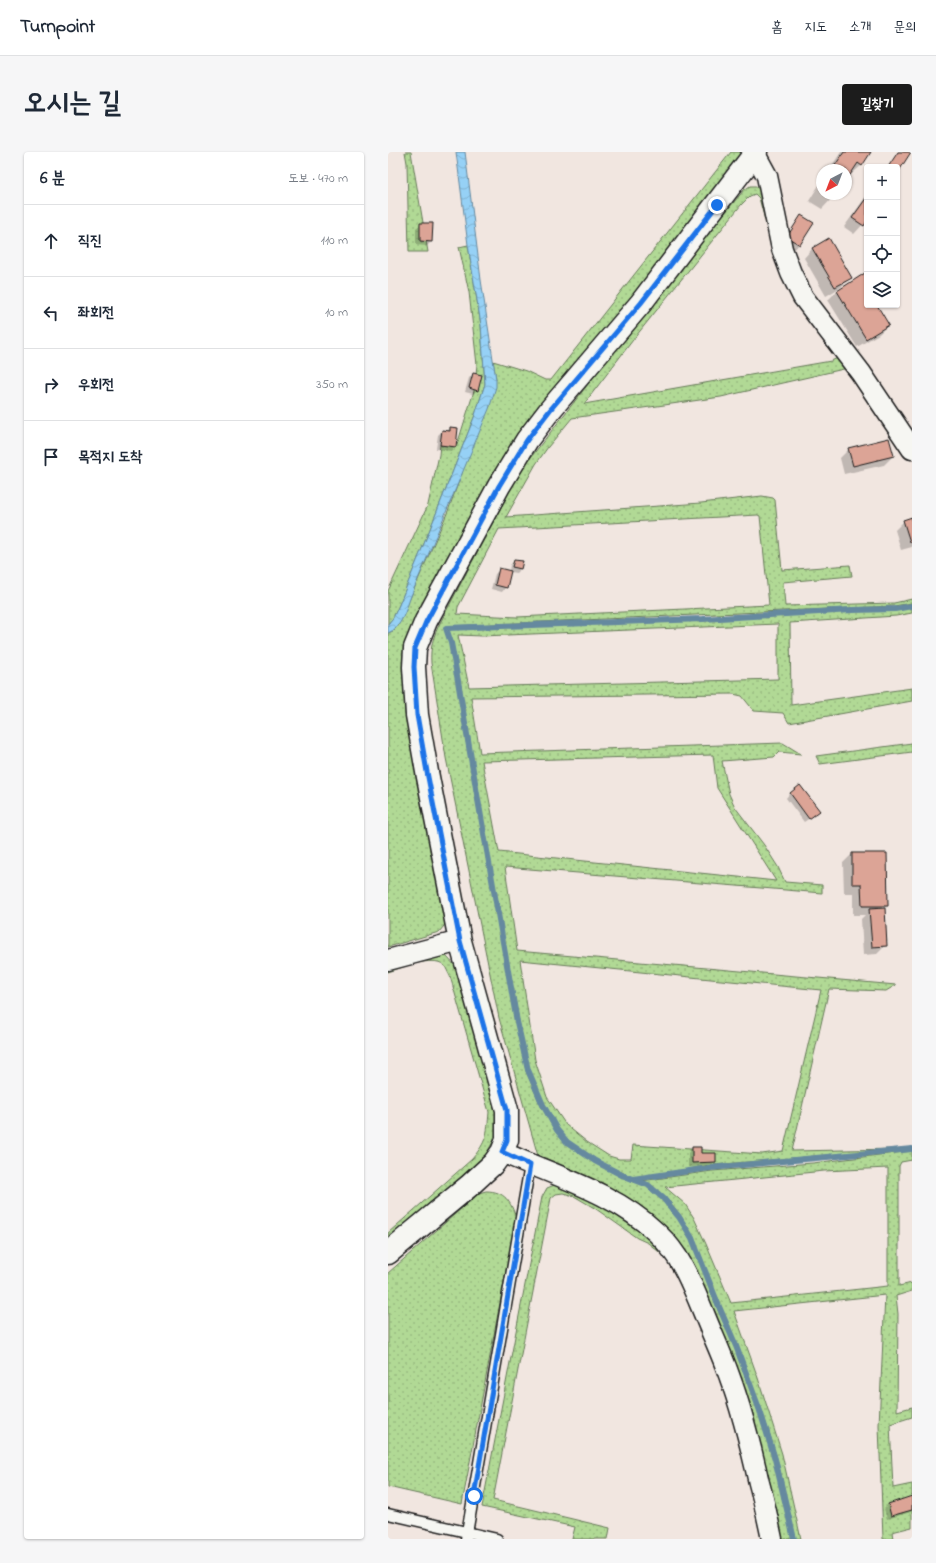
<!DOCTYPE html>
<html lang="ko">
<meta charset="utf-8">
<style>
body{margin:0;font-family:"Indie Flower","Poor Story",sans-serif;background:#f6f6f7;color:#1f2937}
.controls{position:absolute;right:12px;top:12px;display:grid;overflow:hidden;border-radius:4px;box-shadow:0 1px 3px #0004}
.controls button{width:36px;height:36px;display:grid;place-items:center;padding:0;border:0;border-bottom:1px solid #e0e1e3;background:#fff;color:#1f2937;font:20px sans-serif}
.compass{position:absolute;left:428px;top:12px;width:36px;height:36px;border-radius:50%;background:#fff;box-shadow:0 1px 3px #0004;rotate:222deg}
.stop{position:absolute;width:12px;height:12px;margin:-9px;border:3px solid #1a73e8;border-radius:50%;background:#fff}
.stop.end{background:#1a73e8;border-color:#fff;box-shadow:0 1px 4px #0008}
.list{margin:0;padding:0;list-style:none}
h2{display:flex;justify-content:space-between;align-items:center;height:52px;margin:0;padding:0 16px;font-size:17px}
h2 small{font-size:13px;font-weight:400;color:#747a83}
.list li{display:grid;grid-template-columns:26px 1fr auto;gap:12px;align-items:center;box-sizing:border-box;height:72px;padding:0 16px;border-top:1px solid #e0e1e3}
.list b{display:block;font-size:15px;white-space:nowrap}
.list em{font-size:13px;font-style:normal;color:#747a83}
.icon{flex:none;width:22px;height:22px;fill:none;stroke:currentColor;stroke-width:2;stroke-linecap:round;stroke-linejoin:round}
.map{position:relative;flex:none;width:524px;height:1387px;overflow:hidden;border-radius:4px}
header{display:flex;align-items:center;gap:24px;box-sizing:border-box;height:56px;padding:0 20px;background:#fff;border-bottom:1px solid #e0e1e3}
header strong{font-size:19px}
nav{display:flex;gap:22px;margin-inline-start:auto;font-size:14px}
.intro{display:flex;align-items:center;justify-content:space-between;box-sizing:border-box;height:96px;padding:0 24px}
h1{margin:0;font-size:28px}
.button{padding:10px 18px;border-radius:4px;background:#1c1c1c;color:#fff;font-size:14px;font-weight:700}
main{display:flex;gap:24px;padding:0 24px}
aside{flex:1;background:#fff;border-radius:4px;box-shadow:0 1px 3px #0004}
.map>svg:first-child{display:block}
.grass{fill:url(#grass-dots);stroke:#667a58;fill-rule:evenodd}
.water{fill:url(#water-waves);stroke:#65899f}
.shadow{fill:#0003}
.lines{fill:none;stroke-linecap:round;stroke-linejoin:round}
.stream{stroke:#65899f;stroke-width:6}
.building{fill:#dca496;stroke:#1c1c1c}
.lane-casing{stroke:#1c1c1c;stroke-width:13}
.street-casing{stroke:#1c1c1c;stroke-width:23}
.secondary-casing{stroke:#1c1c1c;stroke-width:25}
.lane{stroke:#f6f6f2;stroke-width:10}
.street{stroke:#f6f6f2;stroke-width:20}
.secondary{stroke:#f6f6f2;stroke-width:22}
.route{stroke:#1a73e8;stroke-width:5}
</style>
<header>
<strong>Turnpoint</strong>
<nav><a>홈</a><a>지도</a><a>소개</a><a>문의</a></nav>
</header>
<div class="intro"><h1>오시는 길</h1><a class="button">길찾기</a></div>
<main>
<aside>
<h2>6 분<small>도보 · 470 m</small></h2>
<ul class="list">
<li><svg class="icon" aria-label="ahead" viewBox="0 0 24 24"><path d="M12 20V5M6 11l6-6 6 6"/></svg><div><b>직진</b></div><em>110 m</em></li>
<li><svg class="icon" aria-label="left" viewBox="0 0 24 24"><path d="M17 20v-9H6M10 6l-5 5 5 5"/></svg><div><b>좌회전</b></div><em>10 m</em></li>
<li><svg class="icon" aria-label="right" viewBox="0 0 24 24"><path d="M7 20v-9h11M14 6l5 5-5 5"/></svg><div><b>우회전</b></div><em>350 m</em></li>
<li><svg class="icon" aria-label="arrive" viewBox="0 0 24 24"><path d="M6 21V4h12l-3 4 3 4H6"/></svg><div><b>목적지 도착</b></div></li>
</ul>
</aside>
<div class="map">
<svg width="524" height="1387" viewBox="0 0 524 1387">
<defs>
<pattern id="grass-dots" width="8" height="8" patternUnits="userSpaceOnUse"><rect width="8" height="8" fill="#b1d995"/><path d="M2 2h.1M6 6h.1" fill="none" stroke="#98ba80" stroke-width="1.8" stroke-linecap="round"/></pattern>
<pattern id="water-waves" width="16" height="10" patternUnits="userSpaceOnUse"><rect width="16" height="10" fill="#96d1f6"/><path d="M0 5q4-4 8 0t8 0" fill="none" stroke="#81b3d2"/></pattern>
</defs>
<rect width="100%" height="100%" fill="#f1e6e0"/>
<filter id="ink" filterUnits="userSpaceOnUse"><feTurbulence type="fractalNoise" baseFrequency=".025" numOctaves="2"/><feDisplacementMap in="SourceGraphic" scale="8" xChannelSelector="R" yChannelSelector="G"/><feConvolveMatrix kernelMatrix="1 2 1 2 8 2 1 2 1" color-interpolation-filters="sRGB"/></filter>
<g filter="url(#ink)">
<!-- grass -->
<g class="grass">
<path d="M17 0H23L40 100H21L19 11Z"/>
<path d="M343 0H360L161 249 18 517 16 536 17 561 58 768 56 774 51 780 0 795V481L5 479 10 474 60 359 108 227 105 209 138 219 157 228H163Z"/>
<path d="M362 34H368L374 41 450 201 445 202 422 167 381 83 371 46 367 42 362 44 353 53 248 184 196 252 443 209 452 205 460 216 333 245 184 266 160 295 148 312 118 365 313 351 374 344 385 346 387 348 394 418 462 413 464 424 395 430 397 454 506 451 524 447V451L506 454 62 474 57 475V477L62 491 87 642 128 870 138 919 153 954 168 978 178 991 206 1010 233 1025 259 1034 274 1047 290 1066 303 1086 330 1158 347 1194 371 1260 386 1307 404 1387H394L371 1289 309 1121 293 1093 282 1081 198 1025 150 1004 111 866 58 606 43 511C42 495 45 485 52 471L124 334 140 309 294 112 356 38ZM370 363 372 364 381 453 129 465 69 462 70 455 111 377Z"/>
<path d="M80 93 93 173 97 232 87 263 42 377 11 453 5 466 0 472V439L40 353 51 303 52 293H69L86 239 89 213 81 140 71 95Z"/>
<path d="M524 455V461L508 464 402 471 403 553 524 536V549L401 571 395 561 366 559 354 544 345 542 83 545 92 601 395 591 413 602 391 600 386 605 334 609 341 642 347 655 376 693 390 715 397 730 434 733V741L117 715 129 799 508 833 498 839 441 837 404 999 508 997 325 1013 246 1026 208 1008 180 989 170 977 156 952 141 918 131 869 90 642 72 529 64 491 60 477 316 468 463 459 506 458ZM390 472V527L81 535 70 483 94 484ZM325 603 329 636 388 729 111 700 94 609ZM132 808 433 838 395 999 374 1002 245 993 243 1007H231L221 1004 199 990 178 973 159 945 147 908Z"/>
<path d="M524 591V600L432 612 428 604Z"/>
<path d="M53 803 58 804 72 819 109 959V975L107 986 96 1006 0 1094V1081L84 1007C99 989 99 983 101 960L62 824C60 821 58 815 56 813 45 803 13 816 0 820V814Z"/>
<path d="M524 999V1008L513 1010 511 1014V1134L524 1131V1139L508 1144 510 1162 509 1259 524 1255V1265L502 1272 505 1336 524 1332V1375L504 1380 505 1387H495L491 1273 497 1143 346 1159 370 1226 394 1302 413 1387H407C401 1360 396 1333 389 1307 375 1255 353 1206 333 1156 315 1113 300 1049 253 1029L324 1019 425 1011ZM500 1016V1134L343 1151 318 1092 306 1066 297 1052 277 1035 436 1019Z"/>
<path d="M169 1032 211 1052 258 1084 280 1107 260 1091 249 1086 208 1057 186 1044 175 1041 168 1042 163 1046 105 1348 222 1376 220 1387H184L187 1375 94 1355 154 1045 159 1036Z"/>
<path d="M98 1039C117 1039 123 1050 128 1066L74 1352 0 1335V1121L91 1041Z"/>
</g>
<!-- water -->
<path class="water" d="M68 0H77L93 128 108 227V235L101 257 23 444C18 457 14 476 0 481V472L5 466 11 453 42 377 87 263 97 232 93 173 80 93Z"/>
<!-- shadow -->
<g class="shadow">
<path d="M453 0H482L474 13 458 27V18H441Z"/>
<path d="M434 28V42H448L434 57 421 49Z"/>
<path d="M479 43V68L466 82 456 75Z"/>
<path d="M414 64 411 92 407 97 396 90Z"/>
<path d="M33 72 43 90 39 94 28 93V76Z"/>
<path d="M440 88 462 126 453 135 438 144 416 106 424 97Z"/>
<path d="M479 127V153H487L500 173 491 182 469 195 440 148 450 138Z"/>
<path d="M85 222 89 238 85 242 77 240 81 226Z"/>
<path d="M62 276 67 294 63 299 48 297 50 283 54 279H59Z"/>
<path d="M461 297 505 304 496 313 456 322 452 306Z"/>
<path d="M524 366V395L513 398 507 378 516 369Z"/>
<path d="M126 409 132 417 128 421 122 420 118 435 114 440 103 437 107 422 112 417 121 419 122 413Z"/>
<path d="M402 641 426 663 416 670 398 646Z"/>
<path d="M464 702 499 754 496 757 498 793 489 802 475 803 473 767 477 763H465V741H456L455 711Z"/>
<path d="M304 996 312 1002 327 1010 323 1014 300 1015V1001Z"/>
<path d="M524 1345 523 1360 499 1367 496 1357 500 1353Z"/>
</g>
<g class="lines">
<!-- stream -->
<g class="stream">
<path d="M245 1027 322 1016 524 997"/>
<path d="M406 1387 387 1307 372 1259 348 1194 332 1157 304 1086 291 1065 275 1046 260 1033 234 1023 207 1009 179 990 169 978 155 953 140 918 129 870 89 642 70 529 63 491 58 476 315 467 464 458 507 457 524 454"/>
</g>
</g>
<!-- building -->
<g class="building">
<path d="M456 0H483L474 14 470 11 458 29V18H444Z"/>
<path d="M510 0H523L509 22V15H500Z"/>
<path d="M479 45V69L476 74 464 66Z"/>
<path d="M413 63 426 71 412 93 399 85Z"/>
<path d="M32 71H45L44 90 32 89Z"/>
<path d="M441 86 464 126 447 135 424 96Z"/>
<path d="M477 121 479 125V153H489L501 173 478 187 449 139Z"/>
<path d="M85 221 94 223 90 239 81 236Z"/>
<path d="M62 275 70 276 68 295 52 293 54 278 62 279Z"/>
<path d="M501 286 506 304 465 314 460 296Z"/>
<path d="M524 365V390H522L515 368Z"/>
<path d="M126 408 135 409 133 417 124 415Z"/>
<path d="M111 416 123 419 119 436 107 433Z"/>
<path d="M412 633 432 659 421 667 402 641Z"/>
<path d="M464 701H499L500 754H474L473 732H464Z"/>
<path d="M497 756 499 794 484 795 481 757Z"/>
<path d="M304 995H313V1001H328V1010L304 1011Z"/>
<path d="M524 1344V1358L503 1364 500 1352Z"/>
</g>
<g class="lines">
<defs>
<g id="lane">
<path d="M0 1362 109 1387"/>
<path d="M78 1387 142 1013"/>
</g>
<g id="street">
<path d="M367 2 379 24 394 97 403 121 415 145 473 221 524 297"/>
<path d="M0 808 72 789"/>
<path d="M114 1000C167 1024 226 1040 269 1081 294 1104 304 1133 317 1164 325 1184 334 1203 341 1223 354 1258 363 1295 371 1331 376 1349 380 1368 384 1387"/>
</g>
<path id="secondary" d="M0 1101 81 1034 106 1011 114 1000 119 988V958L72 789 39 620 29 563 26 515 27 496 38 469 111 334 139 288 162 258 253 151 368 0"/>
</defs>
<!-- lane casing -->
<use href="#lane" class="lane-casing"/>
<!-- street casing -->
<use href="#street" class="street-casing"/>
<!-- secondary casing -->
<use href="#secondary" class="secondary-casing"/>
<!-- lane -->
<use href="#lane" class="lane"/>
<!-- street -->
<use href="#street" class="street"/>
<!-- secondary -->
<use href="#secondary" class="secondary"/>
</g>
</g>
<g class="lines" filter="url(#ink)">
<!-- route -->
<path class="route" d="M86 1344 142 1013 114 1000 119 988V958L72 789 39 620 29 563 26 515 27 496 38 470 111 334 139 288 162 258 253 151 329 53"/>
</g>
</svg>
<div class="controls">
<button>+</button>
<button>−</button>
<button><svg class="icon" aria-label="locate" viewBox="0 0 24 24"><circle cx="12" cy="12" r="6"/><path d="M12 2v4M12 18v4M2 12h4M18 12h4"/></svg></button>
<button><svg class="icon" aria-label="layers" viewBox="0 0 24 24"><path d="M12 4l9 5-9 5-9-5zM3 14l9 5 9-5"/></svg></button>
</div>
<svg class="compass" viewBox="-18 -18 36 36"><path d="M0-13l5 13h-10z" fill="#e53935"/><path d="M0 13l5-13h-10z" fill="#747a83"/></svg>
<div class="stop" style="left:86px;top:1344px"></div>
<div class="stop end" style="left:329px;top:53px"></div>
</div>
</main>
